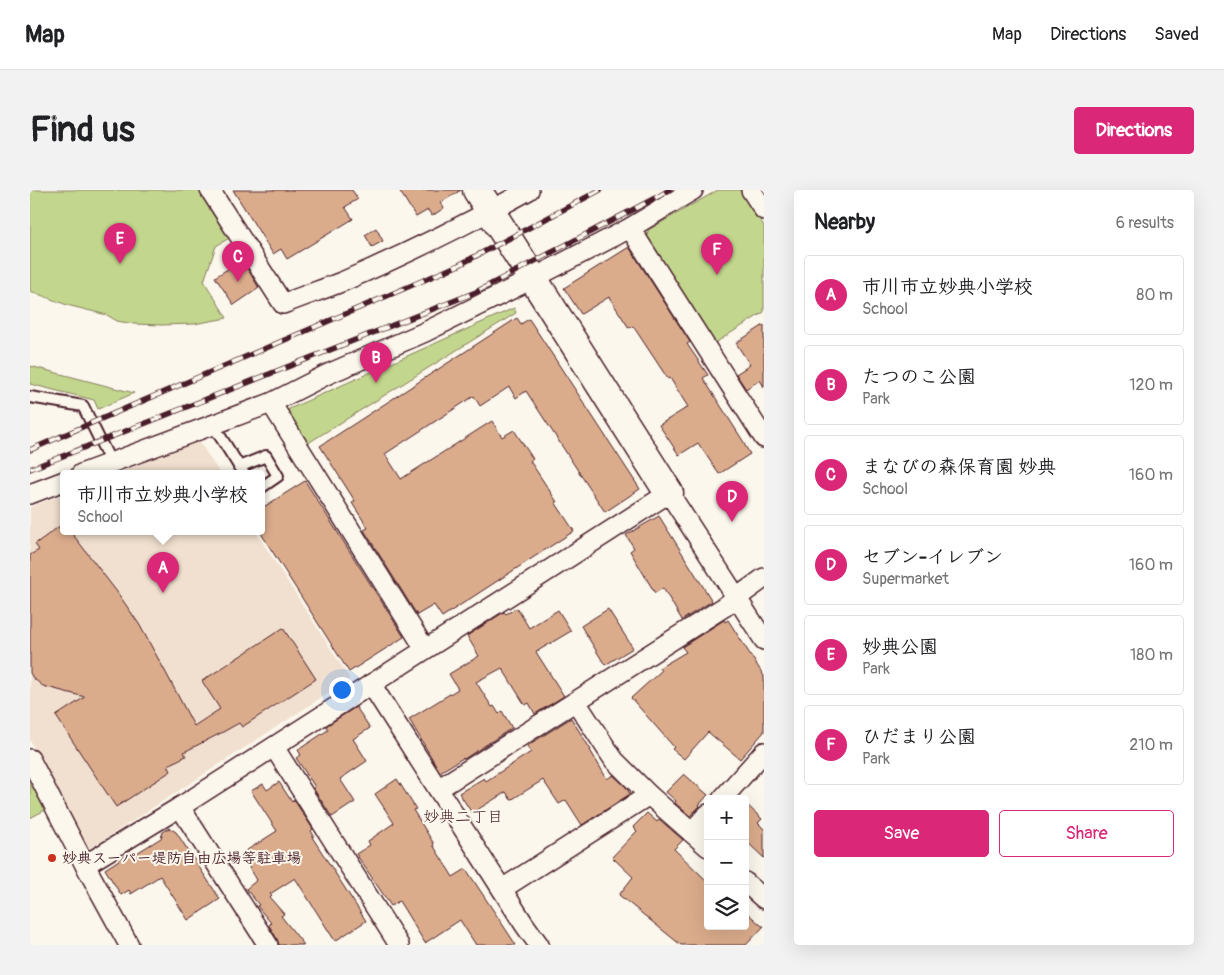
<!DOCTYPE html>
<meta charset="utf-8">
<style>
body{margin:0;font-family:Pangolin,"Klee One",sans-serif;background:#f2f2f2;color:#202124}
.controls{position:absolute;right:15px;bottom:15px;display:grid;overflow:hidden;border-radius:5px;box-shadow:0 5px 20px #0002}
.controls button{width:45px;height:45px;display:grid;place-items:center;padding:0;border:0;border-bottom:1px solid #e0e0e0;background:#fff;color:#202124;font:25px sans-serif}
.you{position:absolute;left:311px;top:499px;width:18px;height:18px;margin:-12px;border:4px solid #fff;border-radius:50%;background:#1a73e8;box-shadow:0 0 0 8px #1a73e833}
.badge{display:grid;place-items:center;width:32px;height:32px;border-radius:50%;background:#db2777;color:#fff;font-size:16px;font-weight:700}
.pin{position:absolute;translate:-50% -41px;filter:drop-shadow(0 1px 2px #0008)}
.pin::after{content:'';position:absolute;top:26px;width:18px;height:15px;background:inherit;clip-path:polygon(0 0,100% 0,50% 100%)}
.popup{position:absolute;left:30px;top:280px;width:205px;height:65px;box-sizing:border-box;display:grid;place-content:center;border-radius:5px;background:#fff;filter:drop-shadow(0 1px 4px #0005);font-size:16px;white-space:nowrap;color:#757577}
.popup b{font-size:19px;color:#202124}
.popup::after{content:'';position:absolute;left:50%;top:100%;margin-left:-10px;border:10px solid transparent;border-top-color:#fff}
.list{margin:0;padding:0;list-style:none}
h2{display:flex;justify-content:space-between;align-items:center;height:65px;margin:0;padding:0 20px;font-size:21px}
h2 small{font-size:16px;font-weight:400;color:#757577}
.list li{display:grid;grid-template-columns:32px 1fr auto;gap:15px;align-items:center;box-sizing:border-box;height:80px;margin:0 10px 10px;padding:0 10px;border:1px solid #e0e0e0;border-radius:5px}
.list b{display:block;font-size:19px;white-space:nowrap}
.list p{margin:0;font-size:16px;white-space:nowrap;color:#757577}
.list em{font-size:16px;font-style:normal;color:#757577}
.actions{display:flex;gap:10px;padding:15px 20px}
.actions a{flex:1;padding:11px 0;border:1px solid #db2777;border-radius:5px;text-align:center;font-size:18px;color:#db2777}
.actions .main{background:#db2777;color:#fff}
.icon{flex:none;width:28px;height:28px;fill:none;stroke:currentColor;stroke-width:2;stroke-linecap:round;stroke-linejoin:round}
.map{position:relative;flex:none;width:734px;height:755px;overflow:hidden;border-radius:5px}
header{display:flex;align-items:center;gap:30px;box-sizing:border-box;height:70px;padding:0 25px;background:#fff;border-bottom:1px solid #e0e0e0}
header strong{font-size:24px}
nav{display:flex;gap:28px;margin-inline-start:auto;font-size:18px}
.intro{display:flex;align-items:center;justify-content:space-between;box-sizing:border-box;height:120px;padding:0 30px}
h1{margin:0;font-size:35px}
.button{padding:12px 22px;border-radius:5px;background:#db2777;color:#fff;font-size:18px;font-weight:700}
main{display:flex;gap:30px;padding:0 30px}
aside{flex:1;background:#fff;border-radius:5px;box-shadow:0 5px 20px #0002}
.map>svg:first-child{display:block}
.built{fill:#f1e0cf}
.green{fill:#c2d78d;stroke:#867b5c}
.building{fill:#dbac8c;stroke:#4a1f2b}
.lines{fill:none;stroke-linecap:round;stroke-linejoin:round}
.lane-casing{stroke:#4a1f2b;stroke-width:14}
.street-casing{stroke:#4a1f2b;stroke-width:22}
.secondary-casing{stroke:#4a1f2b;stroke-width:31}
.lane{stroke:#fbf7ec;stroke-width:10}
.street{stroke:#fbf7ec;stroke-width:19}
.secondary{stroke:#fbf7ec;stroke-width:28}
.rail-casing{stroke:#4a1f2b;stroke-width:5.5}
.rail{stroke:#fbf7ec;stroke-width:4;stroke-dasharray:11;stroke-linecap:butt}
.poi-dot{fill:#c8321e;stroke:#fbf7ec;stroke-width:2}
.labels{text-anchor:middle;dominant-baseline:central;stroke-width:4;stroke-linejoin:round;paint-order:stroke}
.poi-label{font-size:15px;font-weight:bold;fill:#4a1f2b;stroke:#fbf7ec;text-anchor:start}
.neighbourhood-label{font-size:16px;fill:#4a1f2b;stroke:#fbf7ec}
</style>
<header>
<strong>Map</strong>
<nav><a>Map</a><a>Directions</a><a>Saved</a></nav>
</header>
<div class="intro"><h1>Find us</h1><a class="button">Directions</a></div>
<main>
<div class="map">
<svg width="734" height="755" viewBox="0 0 734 755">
<rect width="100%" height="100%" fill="#fbf7ec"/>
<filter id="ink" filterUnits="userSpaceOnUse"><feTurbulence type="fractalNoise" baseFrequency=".02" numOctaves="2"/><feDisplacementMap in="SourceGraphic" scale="10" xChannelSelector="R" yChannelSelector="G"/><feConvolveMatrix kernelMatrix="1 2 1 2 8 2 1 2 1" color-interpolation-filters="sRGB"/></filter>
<g filter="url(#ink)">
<!-- built -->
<g class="built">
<path d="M169 251 190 284H85Z"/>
<path d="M34 304V342H226L320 489 61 658 53 656 0 550V317Z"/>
</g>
<!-- green -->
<g class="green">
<path d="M0 0H171L201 47 186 56 174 91 197 128 164 134 131 135 104 134 87 131 77 125 37 115 0 101Z"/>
<path d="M688 0H711L734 36V122L685 153 617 49 618 40Z"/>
<path d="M484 118 486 123 275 255 257 228 259 219Z"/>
<path d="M0 176 104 203 68 219 64 210 0 194Z"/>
<path d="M0 584 17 619 0 628Z"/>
</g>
<!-- building -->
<g class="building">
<path d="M203 0H322L328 9 315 17 323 29 257 69 251 59 243 64Z"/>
<path d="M369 0H431L410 13 414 18 402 26 398 20 386 27Z"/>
<path d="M346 38 353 51 342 57 335 45Z"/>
<path d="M599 57 660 152 657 154 678 185 673 188 715 254H714L720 264 689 284 668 253 649 265 629 235 658 217 640 188 638 189 603 136 599 138 579 107 551 124 534 98Z"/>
<path d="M212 70 229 98 204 115 185 87Z"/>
<path d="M487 128 491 134 499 129 610 299 575 322 496 201 486 208 479 197 450 216 444 206 355 264 371 289 462 231 472 247 484 240 503 269 500 271 527 312H525L544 341 412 427 404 415 387 425 334 340 338 338 322 313 325 311 290 256Z"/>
<path d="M734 135V197L730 190 716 199 706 184 720 175 706 153Z"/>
<path d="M275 291 374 447 319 482 232 345V318Z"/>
<path d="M629 326 682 411 652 430 633 398 625 403 600 361 604 358 596 345Z"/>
<path d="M34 333V342H41L87 402 109 434 135 481 164 536 190 519 172 491 253 438 286 489 212 537 209 533 193 542 154 562 156 566 138 575 141 581 86 617 26 526 55 507 13 496 3 488 0 483V365L9 360 5 354Z"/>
<path d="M487 418 499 438 528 420 541 441 506 462 534 506 505 524 499 513 495 515 472 478 446 492 462 517 464 516 469 524 472 521 482 538 434 569 433 568 410 582 379 529 428 499 419 484 449 466 437 446 474 422 476 424Z"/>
<path d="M578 419 603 458 575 475 551 436Z"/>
<path d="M694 430 695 432 698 430 734 486V542L710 569 678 542 654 569 642 559 644 557 601 508 631 481 629 478 656 462 652 457Z"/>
<path d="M326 517 340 538 323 549 337 571 310 589 325 612 302 627 283 598 285 597 266 568 271 565 268 560 298 540 296 536Z"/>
<path d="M541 528 561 560H560L577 589 583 585 596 597 600 604 552 635 536 610 529 614 513 590 481 610 476 602 442 623 429 603 454 588 456 591 501 562 497 556Z"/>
<path d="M654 584 678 605 669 615 670 616 660 626 645 613 646 611 636 602Z"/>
<path d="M367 589 386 619 383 620 404 654 403 655 423 687 436 679 486 755H446L430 730 395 753 369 711 361 716 326 664 340 655 338 651 364 633 345 604Z"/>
<path d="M249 592 262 612 264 610 283 639 281 641 284 646 282 647 336 731 305 751 265 688 240 704 242 706 240 708 254 724 251 726 274 755H249L247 749 239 735 241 733 227 716 229 715 216 699 227 690 211 664 247 641 221 601 233 594 237 600Z"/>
<path d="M715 613 732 629 728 633 734 639V668L715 650Z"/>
<path d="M617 623 627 632 629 629 653 650 644 659 678 692V736H715V721L732 736H734L716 755H651L589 705 603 687 582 667 607 641 603 637Z"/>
<path d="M139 638 146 642 190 709 158 730 130 686 101 704 99 700 91 705 75 679 100 663 102 666 131 648 133 642Z"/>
</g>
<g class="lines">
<defs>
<g id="lane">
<path d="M0 207 53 216 81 273"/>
<path d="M183 235 214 284"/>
<path d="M209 277 236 266 248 286 232 297"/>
</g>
<g id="street">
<path d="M180 0 253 114C273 106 294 99 314 91 377 64 439 33 499 0"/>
<path d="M721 0 734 20"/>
<path d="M600 38 734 248"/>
<path d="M241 213 395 459"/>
<path d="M51 284 241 213 298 184 395 142 504 88 600 38 663 0"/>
<path d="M0 304 34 291"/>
<path d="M341 494 494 734 509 755"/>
<path d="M546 512 584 570 619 605 678 657"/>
<path d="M244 557 369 755"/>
<path d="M0 569 55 675 99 755"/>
<path d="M408 599 694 417 734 388"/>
<path d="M692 609 734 562"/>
<path d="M150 617 238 755"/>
<path d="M661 642 678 624"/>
<path d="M55 675 150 617 639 303 734 450"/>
<path d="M715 692 734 709"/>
<path d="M472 699 619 605"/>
</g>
<path id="secondary" d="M447 0 639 303"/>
</defs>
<!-- lane casing -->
<use href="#lane" class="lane-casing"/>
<!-- street casing -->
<use href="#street" class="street-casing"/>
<!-- secondary casing -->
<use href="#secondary" class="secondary-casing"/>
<!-- lane -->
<use href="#lane" class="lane"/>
<!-- street -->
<use href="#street" class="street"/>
<!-- secondary -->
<use href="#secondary" class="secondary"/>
<defs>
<g id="rail">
<path d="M0 260 50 238 429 75 570 0"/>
<path d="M0 279 446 102 629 6 639 0"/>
</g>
</defs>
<!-- rail casing -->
<use href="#rail" class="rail-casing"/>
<!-- rail -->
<use href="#rail" class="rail"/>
</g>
</g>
<!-- markers -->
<circle class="poi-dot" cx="22" cy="668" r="5"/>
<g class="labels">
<!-- poi labels -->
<g class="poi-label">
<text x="32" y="668">妙典スーパー堤防自由広場等駐車場</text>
</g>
<!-- neighbourhood labels -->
<g class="neighbourhood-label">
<text x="433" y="627">妙典二丁目</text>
</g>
</g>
</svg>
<div class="controls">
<button>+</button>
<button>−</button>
<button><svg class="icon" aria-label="layers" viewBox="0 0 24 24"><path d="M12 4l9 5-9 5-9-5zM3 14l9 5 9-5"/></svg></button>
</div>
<div class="you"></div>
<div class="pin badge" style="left:133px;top:403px">A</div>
<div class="popup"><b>市川市立妙典小学校</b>School</div>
<div class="pin badge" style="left:346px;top:193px">B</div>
<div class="pin badge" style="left:208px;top:92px">C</div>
<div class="pin badge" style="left:702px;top:332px">D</div>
<div class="pin badge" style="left:90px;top:74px">E</div>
<div class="pin badge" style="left:687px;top:85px">F</div>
</div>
<aside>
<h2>Nearby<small>6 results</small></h2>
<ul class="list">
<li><span class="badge">A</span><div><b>市川市立妙典小学校</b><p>School</p></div><em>80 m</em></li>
<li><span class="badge">B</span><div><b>たつのこ公園</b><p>Park</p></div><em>120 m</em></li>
<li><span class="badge">C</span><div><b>まなびの森保育園 妙典</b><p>School</p></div><em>160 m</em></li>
<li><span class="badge">D</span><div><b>セブン-イレブン</b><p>Supermarket</p></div><em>160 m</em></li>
<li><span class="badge">E</span><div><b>妙典公園</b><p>Park</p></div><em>180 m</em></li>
<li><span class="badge">F</span><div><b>ひだまり公園</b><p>Park</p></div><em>210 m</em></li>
</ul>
<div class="actions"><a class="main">Save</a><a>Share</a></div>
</aside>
</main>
